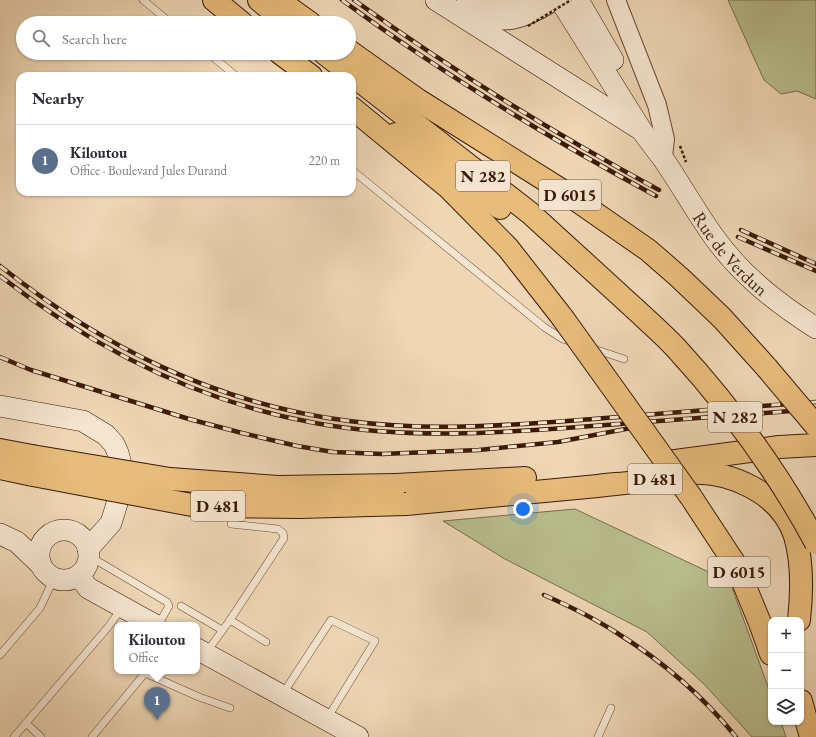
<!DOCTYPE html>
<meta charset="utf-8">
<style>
body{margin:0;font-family:"EB Garamond",serif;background:#f7f7f7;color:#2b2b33}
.controls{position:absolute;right:12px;bottom:12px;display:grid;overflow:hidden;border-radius:8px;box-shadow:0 1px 3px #0004}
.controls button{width:36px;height:36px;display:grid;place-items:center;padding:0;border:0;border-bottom:1px solid #e1e1e2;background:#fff;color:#2b2b33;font:20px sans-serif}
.you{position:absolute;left:523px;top:509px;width:14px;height:14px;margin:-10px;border:3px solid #fff;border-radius:50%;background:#1a73e8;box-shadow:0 0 0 6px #1a73e833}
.badge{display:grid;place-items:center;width:26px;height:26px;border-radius:50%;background:#0b8043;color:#fff;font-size:13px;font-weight:700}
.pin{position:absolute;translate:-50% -33px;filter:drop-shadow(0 1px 2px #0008)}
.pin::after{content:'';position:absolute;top:21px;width:14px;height:12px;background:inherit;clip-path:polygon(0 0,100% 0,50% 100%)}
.popup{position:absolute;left:114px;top:622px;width:86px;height:52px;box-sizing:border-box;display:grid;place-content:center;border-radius:8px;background:#fff;filter:drop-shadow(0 1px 3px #0005);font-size:13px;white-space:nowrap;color:#7c7c81}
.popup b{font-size:15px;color:#2b2b33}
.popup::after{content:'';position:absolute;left:50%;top:100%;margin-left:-8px;border:8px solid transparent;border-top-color:#fff}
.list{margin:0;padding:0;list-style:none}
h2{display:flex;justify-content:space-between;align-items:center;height:52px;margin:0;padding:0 16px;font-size:17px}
h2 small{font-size:13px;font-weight:400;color:#7c7c81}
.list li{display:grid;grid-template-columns:26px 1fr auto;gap:12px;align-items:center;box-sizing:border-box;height:72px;padding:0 16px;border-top:1px solid #e1e1e2}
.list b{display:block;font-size:15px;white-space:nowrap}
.list p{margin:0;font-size:13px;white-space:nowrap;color:#7c7c81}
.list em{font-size:13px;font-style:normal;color:#7c7c81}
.icon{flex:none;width:22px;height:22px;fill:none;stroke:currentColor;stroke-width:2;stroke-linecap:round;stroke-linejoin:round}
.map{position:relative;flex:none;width:816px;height:737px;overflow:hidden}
.search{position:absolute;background:#fff;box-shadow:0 1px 3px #0004;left:16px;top:16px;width:340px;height:44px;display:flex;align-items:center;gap:10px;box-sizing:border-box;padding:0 14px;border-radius:22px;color:#7c7c81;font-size:15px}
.panel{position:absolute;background:#fff;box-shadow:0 1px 3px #0004;left:16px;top:72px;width:340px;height:124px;border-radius:12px}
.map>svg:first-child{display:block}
.green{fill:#b9be8e;stroke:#7a6c4a}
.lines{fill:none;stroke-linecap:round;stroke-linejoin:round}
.service-casing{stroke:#674932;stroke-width:8}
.tertiary-casing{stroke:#674932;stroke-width:20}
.secondary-casing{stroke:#3a1a06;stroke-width:22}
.primary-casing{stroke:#3a1a06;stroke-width:24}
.trunk-casing{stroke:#3a1a06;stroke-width:24}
.path{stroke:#3a1a06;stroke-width:2.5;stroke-dasharray:3 2;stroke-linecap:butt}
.service{stroke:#f5e5d0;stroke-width:7}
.tertiary{stroke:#f5e5d0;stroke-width:18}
.secondary{stroke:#f5e5d0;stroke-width:21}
.primary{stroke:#e8bc7b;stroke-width:22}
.trunk{stroke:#e8bc7b;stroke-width:22}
.rail-casing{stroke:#3a1a06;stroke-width:4.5}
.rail{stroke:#f5e5d0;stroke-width:3;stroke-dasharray:9;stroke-linecap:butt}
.primary-bridge-casing{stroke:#3a1a06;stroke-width:24;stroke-linecap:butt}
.trunk-bridge-casing{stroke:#3a1a06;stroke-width:24;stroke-linecap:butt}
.path-bridge{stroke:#3a1a06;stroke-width:2.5;stroke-dasharray:3 2;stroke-linecap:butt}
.primary-bridge{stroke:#e8bc7b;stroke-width:22}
.trunk-bridge{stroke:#e8bc7b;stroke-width:22}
.labels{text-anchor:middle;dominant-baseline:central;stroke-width:4;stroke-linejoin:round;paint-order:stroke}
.shield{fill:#f5e5d0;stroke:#725743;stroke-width:1}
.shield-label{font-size:17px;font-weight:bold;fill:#3a1a06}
.street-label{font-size:18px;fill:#3a1a06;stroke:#f5e5d0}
</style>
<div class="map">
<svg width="816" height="737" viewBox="0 0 816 737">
<rect width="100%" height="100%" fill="#efd7b6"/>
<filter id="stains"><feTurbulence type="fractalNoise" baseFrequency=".005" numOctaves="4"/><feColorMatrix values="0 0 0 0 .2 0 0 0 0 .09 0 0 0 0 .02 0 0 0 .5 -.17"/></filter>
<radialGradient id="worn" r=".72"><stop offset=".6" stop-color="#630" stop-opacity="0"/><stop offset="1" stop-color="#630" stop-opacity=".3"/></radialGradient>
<!-- green -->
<g class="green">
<path d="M728 0H816V99L797 91 781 94 764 80Z"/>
<path d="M575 509 730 582 771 695V722H781L786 737H752L704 684 647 632 505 559 443 521Z"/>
</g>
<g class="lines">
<defs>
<g id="service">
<path d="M143 0 171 23"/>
<path d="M208 53 236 76"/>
<path d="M352 170 544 327 563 339 572 342"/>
<path d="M591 348 624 359"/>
<path d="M89 556 167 602 169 606 158 625"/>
<path d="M181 606 222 630"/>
<path d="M230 620 266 642"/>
<path d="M206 653 230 620 284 538 283 533 278 529 231 524"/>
<path d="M0 655 40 608 54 578"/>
<path d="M282 695 331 620 375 641 328 717"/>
<path d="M26 723 41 737"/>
<path d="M14 737 109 626 121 609"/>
<path d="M92 737 145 673 199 697 230 708"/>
<path d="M598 737 611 708"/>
</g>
<g id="tertiary">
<path d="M474 0C478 2 483 6 488 7 501 9 521 7 532 0"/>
<path d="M616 0 657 105 665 139 663 156"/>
<path d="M463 7C498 30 523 21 556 0"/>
</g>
<g id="secondary">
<path d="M436 0 638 128"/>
<path id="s1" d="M560 0 642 131 657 151 664 160C681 185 696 212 714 237 741 275 777 303 816 328"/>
<path d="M578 0 613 60"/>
<path d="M0 406 83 421 106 435 114 444 118 453 122 468 119 497 111 523 88 549"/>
<circle cx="64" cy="555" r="25"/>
<path d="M0 534 17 542 40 564"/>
<path d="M79 576 88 588 155 625"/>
<path d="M197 649 358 737"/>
</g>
<g id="primary">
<path d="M214 0 242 23"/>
<path d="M259 0 287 23"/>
<path d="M280 53 311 76"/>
<path d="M324 53 530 213 634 308"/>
<path d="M396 134 429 156 500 208"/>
</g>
<g id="trunk">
<path d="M278 0 310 23"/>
<path d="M349 51 418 100 566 193 648 250 679 277 722 318 767 368"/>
<path d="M352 108 449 188 508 248 562 317"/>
<path d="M0 450 32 456"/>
<path d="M668 462 779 447 816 445"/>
<path d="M0 468 33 475"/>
<path d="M396 485 525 478"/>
<path d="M691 497 737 567 760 623 771 654"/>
<path d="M406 504C470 498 534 492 598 486 610 484 622 484 634 482 652 480 670 474 688 473 730 470 781 493 795 536 803 563 802 593 799 620"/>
<path d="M801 701 811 737"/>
</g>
</defs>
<!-- service casing -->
<use href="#service" class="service-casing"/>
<!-- tertiary casing -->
<use href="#tertiary" class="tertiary-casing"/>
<!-- secondary casing -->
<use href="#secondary" class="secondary-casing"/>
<!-- primary casing -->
<use href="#primary" class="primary-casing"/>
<!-- trunk casing -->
<use href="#trunk" class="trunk-casing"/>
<!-- path -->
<path class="path" d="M680 146 686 162"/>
<!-- service -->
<use href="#service" class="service"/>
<!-- tertiary -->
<use href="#tertiary" class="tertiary"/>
<!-- secondary -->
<use href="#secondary" class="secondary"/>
<!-- primary -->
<use href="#primary" class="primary"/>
<!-- trunk -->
<use href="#trunk" class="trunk"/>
<defs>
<g id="rail">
<path d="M342 0C441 73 547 137 656 196"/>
<path d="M354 0C452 70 553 133 659 190"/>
<path d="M741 230 816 264"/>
<path d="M738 237 816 271"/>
<path d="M0 266C104 348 217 404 349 421 430 432 512 425 593 419 667 413 742 407 816 402"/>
<path d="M0 276C93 348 198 402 315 423 408 440 500 433 593 426 668 420 742 415 816 409"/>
<path d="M0 357 31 370 189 419 242 433 297 446 333 452 382 454 479 450 558 442 636 427"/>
<path d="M544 595C569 606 594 618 617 633 662 661 703 696 736 737"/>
</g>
</defs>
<!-- rail casing -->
<use href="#rail" class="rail-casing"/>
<!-- rail -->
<use href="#rail" class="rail"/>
<defs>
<path id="primary-bridge" d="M634 308C648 321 663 334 676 348 730 407 778 472 816 543"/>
<g id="trunk-bridge">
<path d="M562 317 691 497"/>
<path d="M767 368 816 426"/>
<path d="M32 456 170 479 278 487 396 485"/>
<path d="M33 475 197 506 300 507 406 504"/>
</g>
</defs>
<!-- primary-bridge casing -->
<use href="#primary-bridge" class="primary-bridge-casing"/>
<!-- trunk-bridge casing -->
<use href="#trunk-bridge" class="trunk-bridge-casing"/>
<!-- path-bridge -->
<path class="path-bridge" d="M528 26 571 0"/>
<!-- primary-bridge -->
<use href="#primary-bridge" class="primary-bridge"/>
<!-- trunk-bridge -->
<use href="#trunk-bridge" class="trunk-bridge"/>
</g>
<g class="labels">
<!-- shield labels -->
<g class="shield">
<rect x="456" y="161" width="54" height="30" rx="3"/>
<rect x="539" y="180" width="62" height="30" rx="3"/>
<rect x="708" y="402" width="54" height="30" rx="3"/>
<rect x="628" y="464" width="54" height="30" rx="3"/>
<rect x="191" y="491" width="54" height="30" rx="3"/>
<rect x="708" y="557" width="62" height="30" rx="3"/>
</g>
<g class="shield-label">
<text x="483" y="176">N 282</text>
<text x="570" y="195">D 6015</text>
<text x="735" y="417">N 282</text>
<text x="655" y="479">D 481</text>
<text x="218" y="506">D 481</text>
<text x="739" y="572">D 6015</text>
</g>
<!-- street labels -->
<g class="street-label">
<text stroke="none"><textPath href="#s1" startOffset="306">Rue de Verdun</textPath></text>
</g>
</g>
<rect width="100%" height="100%" filter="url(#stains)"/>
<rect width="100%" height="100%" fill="url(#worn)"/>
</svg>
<div class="controls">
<button>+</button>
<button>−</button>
<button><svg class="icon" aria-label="layers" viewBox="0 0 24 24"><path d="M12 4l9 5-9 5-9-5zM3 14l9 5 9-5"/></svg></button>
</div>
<div class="you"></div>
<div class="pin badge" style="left:157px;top:720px;background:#5c6f8a">1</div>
<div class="popup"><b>Kiloutou</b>Office</div>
<div class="search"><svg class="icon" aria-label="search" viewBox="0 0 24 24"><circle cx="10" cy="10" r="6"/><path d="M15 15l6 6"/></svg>Search here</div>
<section class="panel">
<h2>Nearby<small></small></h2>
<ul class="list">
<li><span class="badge" style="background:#5c6f8a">1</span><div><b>Kiloutou</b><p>Office · Boulevard Jules Durand</p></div><em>220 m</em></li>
</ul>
</section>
</div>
